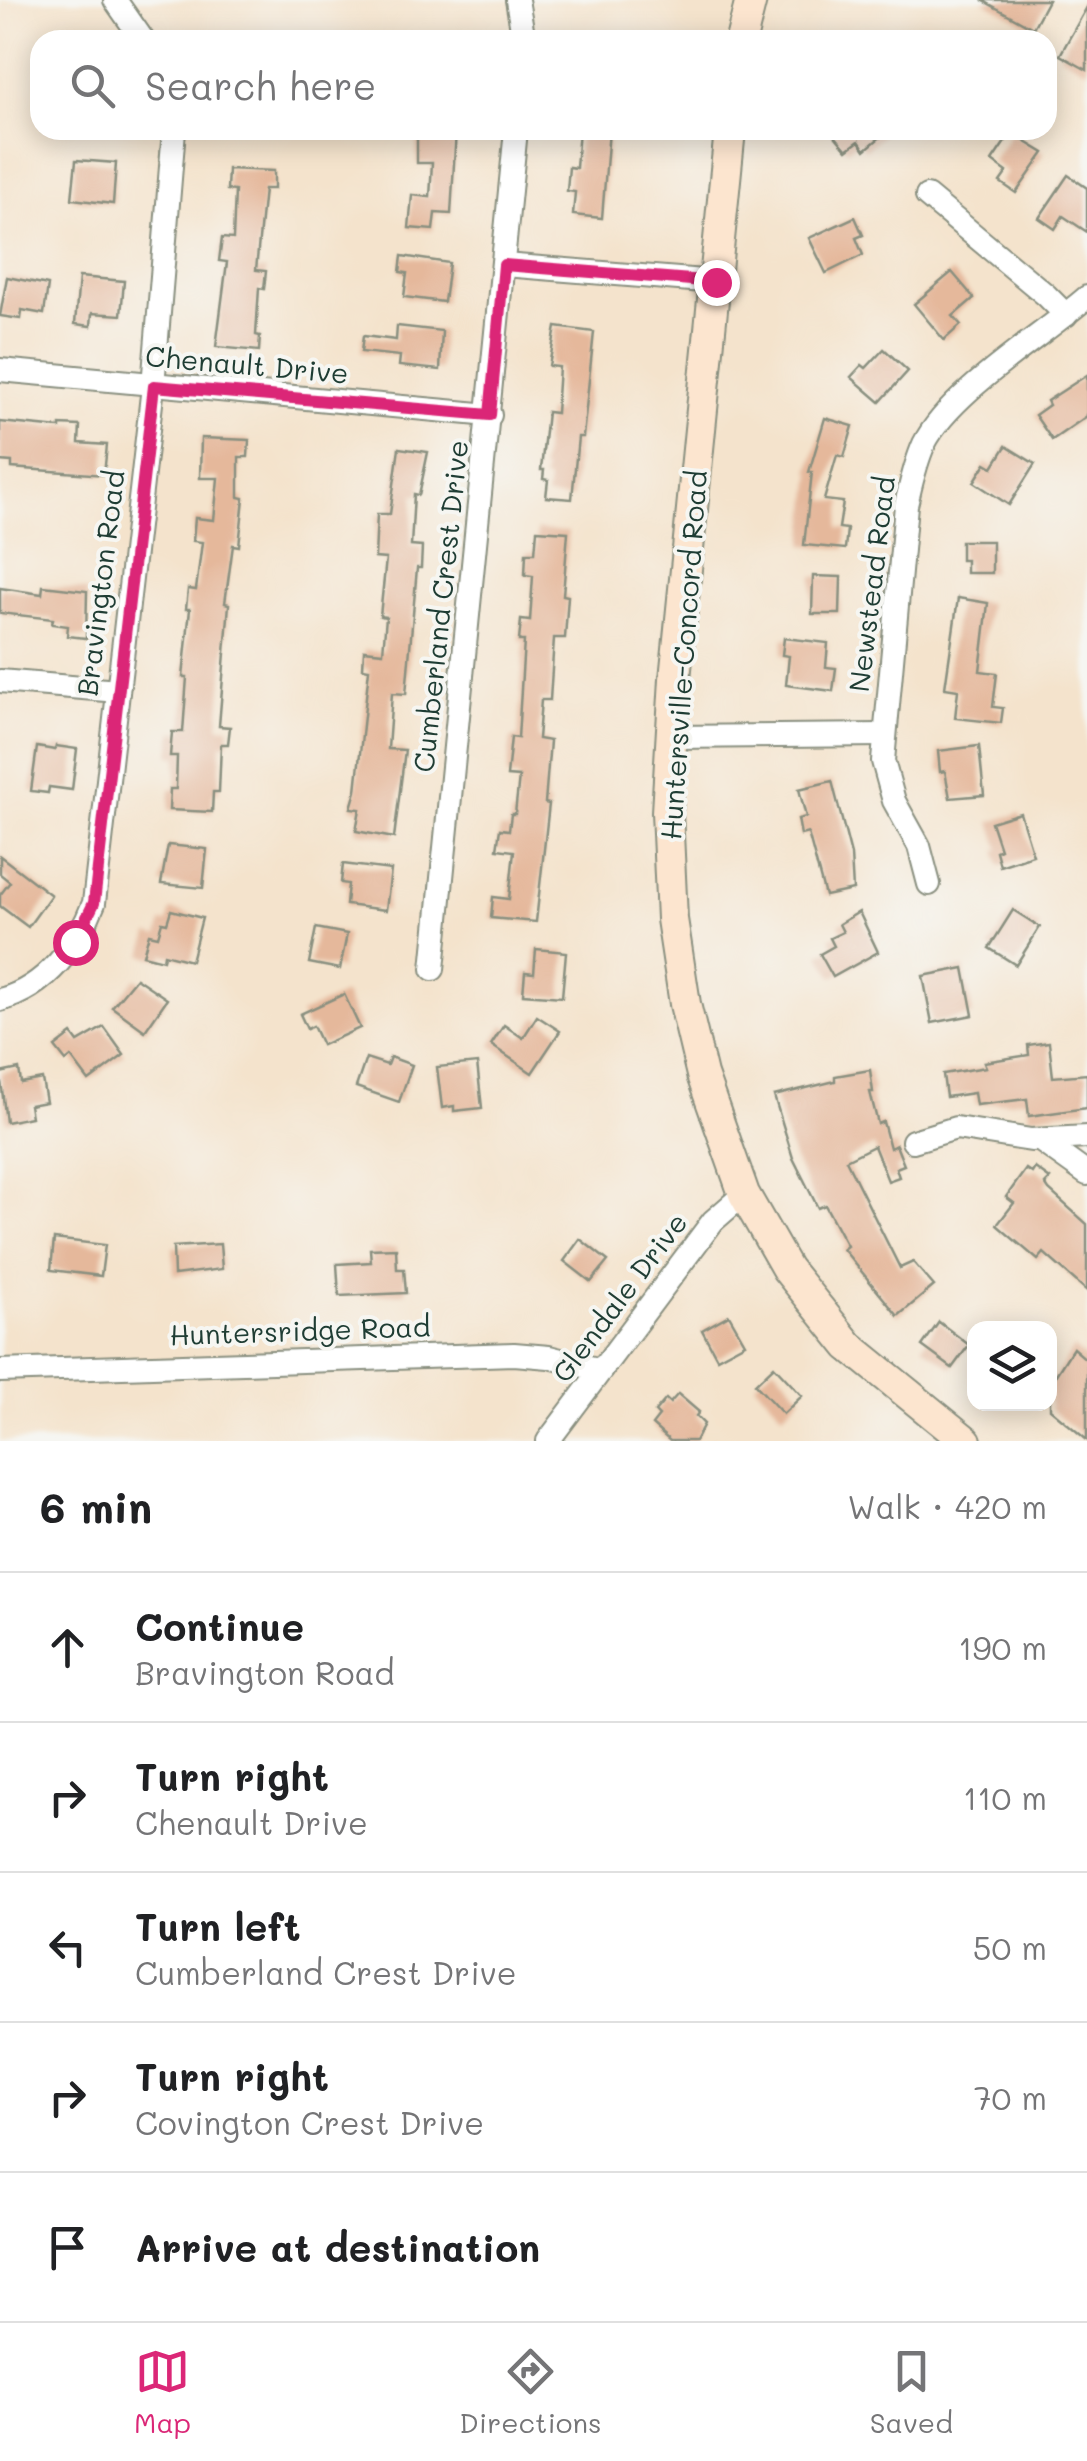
<!DOCTYPE html>
<meta charset="utf-8">
<style>
body{margin:0;font-family:Mali,sans-serif;background:#f6f6f6;color:#202124}
.controls{position:absolute;right:30px;bottom:30px;display:grid;overflow:hidden;border-radius:20px;box-shadow:0 5px 25px #0003}
.controls button{width:90px;height:90px;display:grid;place-items:center;padding:0;border:0;border-bottom:2px solid #e0e0e0;background:#fff;color:#202124;font:50px sans-serif}
.stop{position:absolute;width:30px;height:30px;margin:-22px;border:8px solid #db2777;border-radius:50%;background:#fff}
.stop.end{background:#db2777;border-color:#fff;box-shadow:0 2px 10px #0008}
.list{margin:0;padding:0;list-style:none}
h2{display:flex;justify-content:space-between;align-items:center;height:130px;margin:0;padding:0 40px;font-size:42px}
h2 small{font-size:32px;font-weight:400;color:#757577}
.list li{display:grid;grid-template-columns:65px 1fr auto;gap:30px;align-items:center;box-sizing:border-box;height:150px;padding:0 40px;border-top:2px solid #e0e0e0}
.list b{display:block;font-size:38px;white-space:nowrap}
.list p{margin:0;font-size:32px;white-space:nowrap;color:#757577}
.list em{font-size:32px;font-style:normal;color:#757577}
.icon{flex:none;width:55px;height:55px;fill:none;stroke:currentColor;stroke-width:2;stroke-linecap:round;stroke-linejoin:round}
.map{position:relative;flex:none;width:1087px;height:1441px;overflow:hidden}
.search{position:absolute;background:#fff;box-shadow:0 5px 25px #0003;left:30px;right:30px;top:30px;height:110px;display:flex;align-items:center;gap:25px;box-sizing:border-box;padding:0 35px;border-radius:30px;color:#757577;font-size:38px}
.sheet{height:880px;background:#fff}
nav{display:flex;justify-content:space-around;align-items:center;box-sizing:border-box;height:140px;border-top:2px solid #e0e0e0;background:#fff;font-size:28px;color:#757577}
nav a{display:grid;justify-items:center;gap:5px}
nav .on{color:#db2777}
.map>svg:first-child{display:block}
.building{fill:#e5b89b}
.lines{fill:none;stroke-linecap:round;stroke-linejoin:round}
.street-casing{stroke:#8a9080;stroke-width:26}
.secondary-casing{stroke:#8a9080;stroke-width:34}
.street{stroke:#fff;stroke-width:22}
.secondary{stroke:#fce5cf;stroke-width:30}
.route{stroke:#db2777;stroke-width:12}
.labels{text-anchor:middle;dominant-baseline:central;stroke-width:8;stroke-linejoin:round;paint-order:stroke}
.street-label{font-size:28px;fill:#1f3d34;stroke:#f6f6f2}
</style>
<div class="map">
<svg width="1087" height="1441" viewBox="0 0 1087 1441">
<rect width="100%" height="100%" fill="#f6f6f2"/>
<filter id="ink" filterUnits="userSpaceOnUse"><feTurbulence type="fractalNoise" baseFrequency=".01" numOctaves="2"/><feDisplacementMap in="SourceGraphic" scale="20" xChannelSelector="R" yChannelSelector="G"/><feConvolveMatrix kernelMatrix="1 2 1 2 8 2 1 2 1" color-interpolation-filters="sRGB"/></filter>
<filter id="wash" filterUnits="userSpaceOnUse"><feTurbulence type="fractalNoise" baseFrequency=".0048" numOctaves="4" result="noise"/><feDisplacementMap in="SourceGraphic" scale="40" xChannelSelector="R" yChannelSelector="G"/><feGaussianBlur stdDeviation="2.25" result="paint"/><feColorMatrix in="noise" values="0 0 0 0 0 0 0 0 0 0 0 0 0 0 0 0 0 1.4 0 .05"/><feComposite in="paint" operator="in"/></filter>
<g filter="url(#wash)">
<rect width="100%" height="100%" fill="#f4e3cc"/>
<g id="blocks">
<!-- building -->
<g class="building">
<path d="M982 0H1048L1033 28Z"/>
<path d="M1087 7V70L1060 55Z"/>
<path d="M417 130H456L451 214 435 213 433 230 409 228 412 195 430 197 432 163H417Z"/>
<path d="M579 130H609L602 218 573 215 575 192 567 191 569 167 576 168Z"/>
<path d="M830 130H889L865 150 859 141 847 150Z"/>
<path d="M1011 133 1044 153 1016 193 1000 182 1007 172 992 161Z"/>
<path d="M76 160 116 163 113 204 72 199Z"/>
<path d="M228 169 274 171V189H264L256 270 266 271 264 289 259 288 256 335 260 336 259 351 216 347 227 262 219 261 222 238 233 239 235 191 227 190Z"/>
<path d="M1068 175 1087 188V232L1063 216 1055 229 1039 218Z"/>
<path d="M855 217 863 235 856 238 863 255 826 273 809 238Z"/>
<path d="M402 256 449 263 444 302 404 297 407 273 400 272Z"/>
<path d="M952 272 974 298 953 316 961 325 944 340 914 304Z"/>
<path d="M7 277 48 285 44 314 22 310 21 319 0 316Z"/>
<path d="M79 277 124 281 121 315 92 313 91 326 75 324Z"/>
<path d="M397 326 442 331 440 370 399 366 400 356 361 352 363 336 396 340Z"/>
<path d="M556 327 594 332 583 437H578L572 499 546 497 548 480 543 479 544 470H541L547 412 556 413 559 367 549 366Z"/>
<path d="M884 349 908 371 880 402 851 377 862 365 866 368Z"/>
<path d="M1087 375V416L1052 440 1035 415 1049 405 1047 401Z"/>
<path d="M825 418 853 426 844 457 837 455 824 500 843 502 839 528 847 529 845 549 804 545 812 472H809Z"/>
<path d="M0 422 60 428V425L80 426 79 443 107 445 104 475 12 468V462L0 461Z"/>
<path d="M201 438 249 440 248 457H239V497L244 498 239 546 233 545 225 603 229 604 219 726 230 727 228 744H221L219 792H213L212 812 169 810 170 789H176L177 756H170L172 732H183L187 677H183L190 609H186L188 589 196 590 202 542 193 541 195 518 214 520 218 478H200Z"/>
<path d="M1006 446 1035 464 1009 505 974 482 986 463 993 467Z"/>
<path d="M399 448 428 452 419 495 414 494 411 546 422 547 421 568H417L406 694 392 693 388 749 405 750 394 838 356 831 360 809 351 808 356 791 369 669 363 668 364 650 383 652 386 617 380 616 386 559 375 558 377 514H390Z"/>
<path d="M537 530 568 532 563 595 568 596 565 638H554L550 700H541L538 739 550 741 545 803 549 804 536 922 491 918 493 897 509 899 514 851 497 849 500 829 509 830 511 814H515L519 777 507 776 511 737 518 738 524 641H519L521 620 530 621 533 576 525 575 526 553H535Z"/>
<path d="M961 541H992V573H966V560H961Z"/>
<path d="M813 576 841 577 840 614H812Z"/>
<path d="M43 586 87 591 86 638 67 636 68 626 52 624 53 619 0 613V588L42 594Z"/>
<path d="M958 598 988 603 980 671 997 673 993 707 1003 708 1001 723 955 718 958 690 945 688Z"/>
<path d="M784 638 828 643 826 667 836 668 833 691 786 685 789 656 782 655Z"/>
<path d="M56 746 77 749 72 790 49 787 48 793 31 791 37 747 55 750Z"/>
<path d="M979 746 984 795 950 798 945 771 940 772 938 751Z"/>
<path d="M832 781 851 855 853 890 825 896 808 833 801 835 798 819 806 817 799 789Z"/>
<path d="M1020 813 1033 855 1000 866 996 851 1000 849 991 822Z"/>
<path d="M168 845 207 849 203 888 161 884Z"/>
<path d="M0 856 51 895 28 927 0 906V895L10 882 0 874Z"/>
<path d="M343 864 391 870 386 910 346 905 348 884 341 883Z"/>
<path d="M171 910 202 918 191 961 164 954 163 960 143 955 149 934 158 936 162 922 167 923Z"/>
<path d="M1013 910 1040 927 1016 965 989 948Z"/>
<path d="M859 912 878 952 833 977 820 954 834 946 830 938 843 932 839 924Z"/>
<path d="M316 928 347 934 340 969 309 963Z"/>
<path d="M536 949 566 952 562 997 523 994 525 972 534 973Z"/>
<path d="M964 968 973 1015 932 1023 923 976Z"/>
<path d="M136 978 167 999 145 1031 112 1007Z"/>
<path d="M344 994 360 1028 322 1045 313 1026 307 1029 300 1014Z"/>
<path d="M537 1016 560 1031 532 1073 491 1045 504 1025 523 1038Z"/>
<path d="M104 1027 124 1055 89 1081 71 1057 66 1061 55 1047 72 1034 78 1042Z"/>
<path d="M1049 1042 1053 1077 1087 1074V1108L1029 1116 1027 1099 976 1105 974 1093 946 1097 943 1074 986 1067 984 1062 1029 1055 1028 1045Z"/>
<path d="M390 1057 412 1065 399 1102 356 1087 366 1058 387 1065Z"/>
<path d="M477 1063 482 1108 454 1111V1106L442 1108 437 1067Z"/>
<path d="M19 1069 21 1083 42 1079 46 1102 29 1105 31 1117 6 1122 0 1073Z"/>
<path d="M870 1070 873 1092H870L878 1124 883 1122 890 1148 896 1145 904 1165 896 1168 899 1177 888 1181 874 1146 846 1160 900 1268 913 1262 934 1286 898 1316 843 1249 847 1246 825 1205 818 1208 793 1158 774 1096 835 1081V1076Z"/>
<path d="M1035 1168 1050 1179 1045 1184 1049 1190 1087 1224V1291L1044 1253 1038 1260 997 1225 1014 1203 1006 1197 1026 1169 1032 1173Z"/>
<path d="M54 1239 105 1245 101 1276 51 1270Z"/>
<path d="M580 1239 608 1261 591 1282 564 1261Z"/>
<path d="M220 1244 222 1269 174 1275 173 1247Z"/>
<path d="M396 1248 397 1269H404L406 1293 339 1296 337 1264 371 1262 370 1249Z"/>
<path d="M729 1315 745 1343 717 1358 702 1330Z"/>
<path d="M939 1322 969 1345 952 1368 922 1346Z"/>
<path d="M1073 1348 1087 1360V1440L1050 1409V1384Z"/>
<path d="M774 1366 802 1396 783 1414 755 1384Z"/>
<path d="M678 1394 699 1412 696 1416 704 1424 695 1441H670L652 1425 659 1416 655 1412 666 1399 670 1403Z"/>
</g>
</g>
</g>
<g filter="url(#ink)">
<use href="#blocks" fill-opacity="0" stroke="#8a9080" stroke-width="2.5"/>
<g class="lines">
<defs>
<g id="street">
<path d="M115 0 143 40"/>
<path d="M517 0 524 40"/>
<path d="M927 196 1046 295 1066 315"/>
<path d="M504 265 716 282"/>
<path d="M0 370 490 415"/>
<path d="M0 681 118 691"/>
<path d="M671 737 885 735"/>
<path d="M929 884 919 846 894 801 883 761 906 505C911 484 915 464 924 444 950 392 1041 337 1087 297"/>
<path d="M433 969 516 130"/>
<path d="M0 1000C46 988 78 945 94 903L153 386 174 130"/>
<path d="M913 1141 956 1128 1031 1140 1087 1137"/>
<path d="M1041 1141 1087 1174"/>
<path d="M0 1371 514 1354 549 1357 601 1370"/>
<path d="M548 1441 713 1221 744 1194"/>
</g>
<g id="secondary">
<path d="M741 40 751 0"/>
<path d="M730 130 675 679 667 812 672 919 685 1004 702 1075 744 1194 787 1269 849 1346 966 1441"/>
</g>
</defs>
<!-- street casing -->
<use href="#street" class="street-casing"/>
<!-- secondary casing -->
<use href="#secondary" class="secondary-casing"/>
<!-- street -->
<use href="#street" class="street"/>
<!-- secondary -->
<use href="#secondary" class="secondary"/>
</g>
</g>
<g class="lines" filter="url(#ink)">
<!-- route -->
<path class="route" d="M75 942 94 903 154 386 490 415 504 265 716 282"/>
</g>
<g class="labels">
<!-- street labels -->
<g class="street-label">
<text transform="translate(247 364) rotate(5)">Chenault Drive</text>
<text transform="translate(100 583) rotate(-83)">Bravington Road</text>
<text transform="translate(871 584) rotate(-83)">Newstead Road</text>
<text transform="translate(440 606) rotate(-84)">Cumberland Crest Drive</text>
<text transform="translate(683 655) rotate(-86)">Huntersville-Concord Road</text>
<text transform="translate(619 1297) rotate(-53)">Glendale Drive</text>
<text transform="translate(300 1330) rotate(-2)">Huntersridge Road</text>
</g>
</g>
</svg>
<div class="controls">
<button><svg class="icon" aria-label="layers" viewBox="0 0 24 24"><path d="M12 4l9 5-9 5-9-5zM3 14l9 5 9-5"/></svg></button>
</div>
<div class="stop" style="left:75px;top:942px"></div>
<div class="stop end" style="left:716px;top:282px"></div>
<div class="search"><svg class="icon" aria-label="search" viewBox="0 0 24 24"><circle cx="10" cy="10" r="6"/><path d="M15 15l6 6"/></svg>Search here</div>
</div>
<section class="sheet">
<h2>6 min<small>Walk · 420 m</small></h2>
<ul class="list">
<li><svg class="icon" aria-label="ahead" viewBox="0 0 24 24"><path d="M12 20V5M6 11l6-6 6 6"/></svg><div><b>Continue</b><p>Bravington Road</p></div><em>190 m</em></li>
<li><svg class="icon" aria-label="right" viewBox="0 0 24 24"><path d="M7 20v-9h11M14 6l5 5-5 5"/></svg><div><b>Turn right</b><p>Chenault Drive</p></div><em>110 m</em></li>
<li><svg class="icon" aria-label="left" viewBox="0 0 24 24"><path d="M17 20v-9H6M10 6l-5 5 5 5"/></svg><div><b>Turn left</b><p>Cumberland Crest Drive</p></div><em>50 m</em></li>
<li><svg class="icon" aria-label="right" viewBox="0 0 24 24"><path d="M7 20v-9h11M14 6l5 5-5 5"/></svg><div><b>Turn right</b><p>Covington Crest Drive</p></div><em>70 m</em></li>
<li><svg class="icon" aria-label="arrive" viewBox="0 0 24 24"><path d="M6 21V4h12l-3 4 3 4H6"/></svg><div><b>Arrive at destination</b></div></li>
</ul>
</section>
<nav>
<a class="on"><svg class="icon" aria-label="map" viewBox="0 0 24 24"><path d="M3 6l6-2 6 2 6-2v14l-6 2-6-2-6 2zM9 4v14M15 6v14"/></svg>Map</a>
<a><svg class="icon" aria-label="directions" viewBox="0 0 24 24"><path d="M12 3l9 9-9 9-9-9zM9 14v-3h6M13 9l2 2-2 2"/></svg>Directions</a>
<a><svg class="icon" aria-label="saved" viewBox="0 0 24 24"><path d="M7 4h10v16l-5-4-5 4z"/></svg>Saved</a>
</nav>
